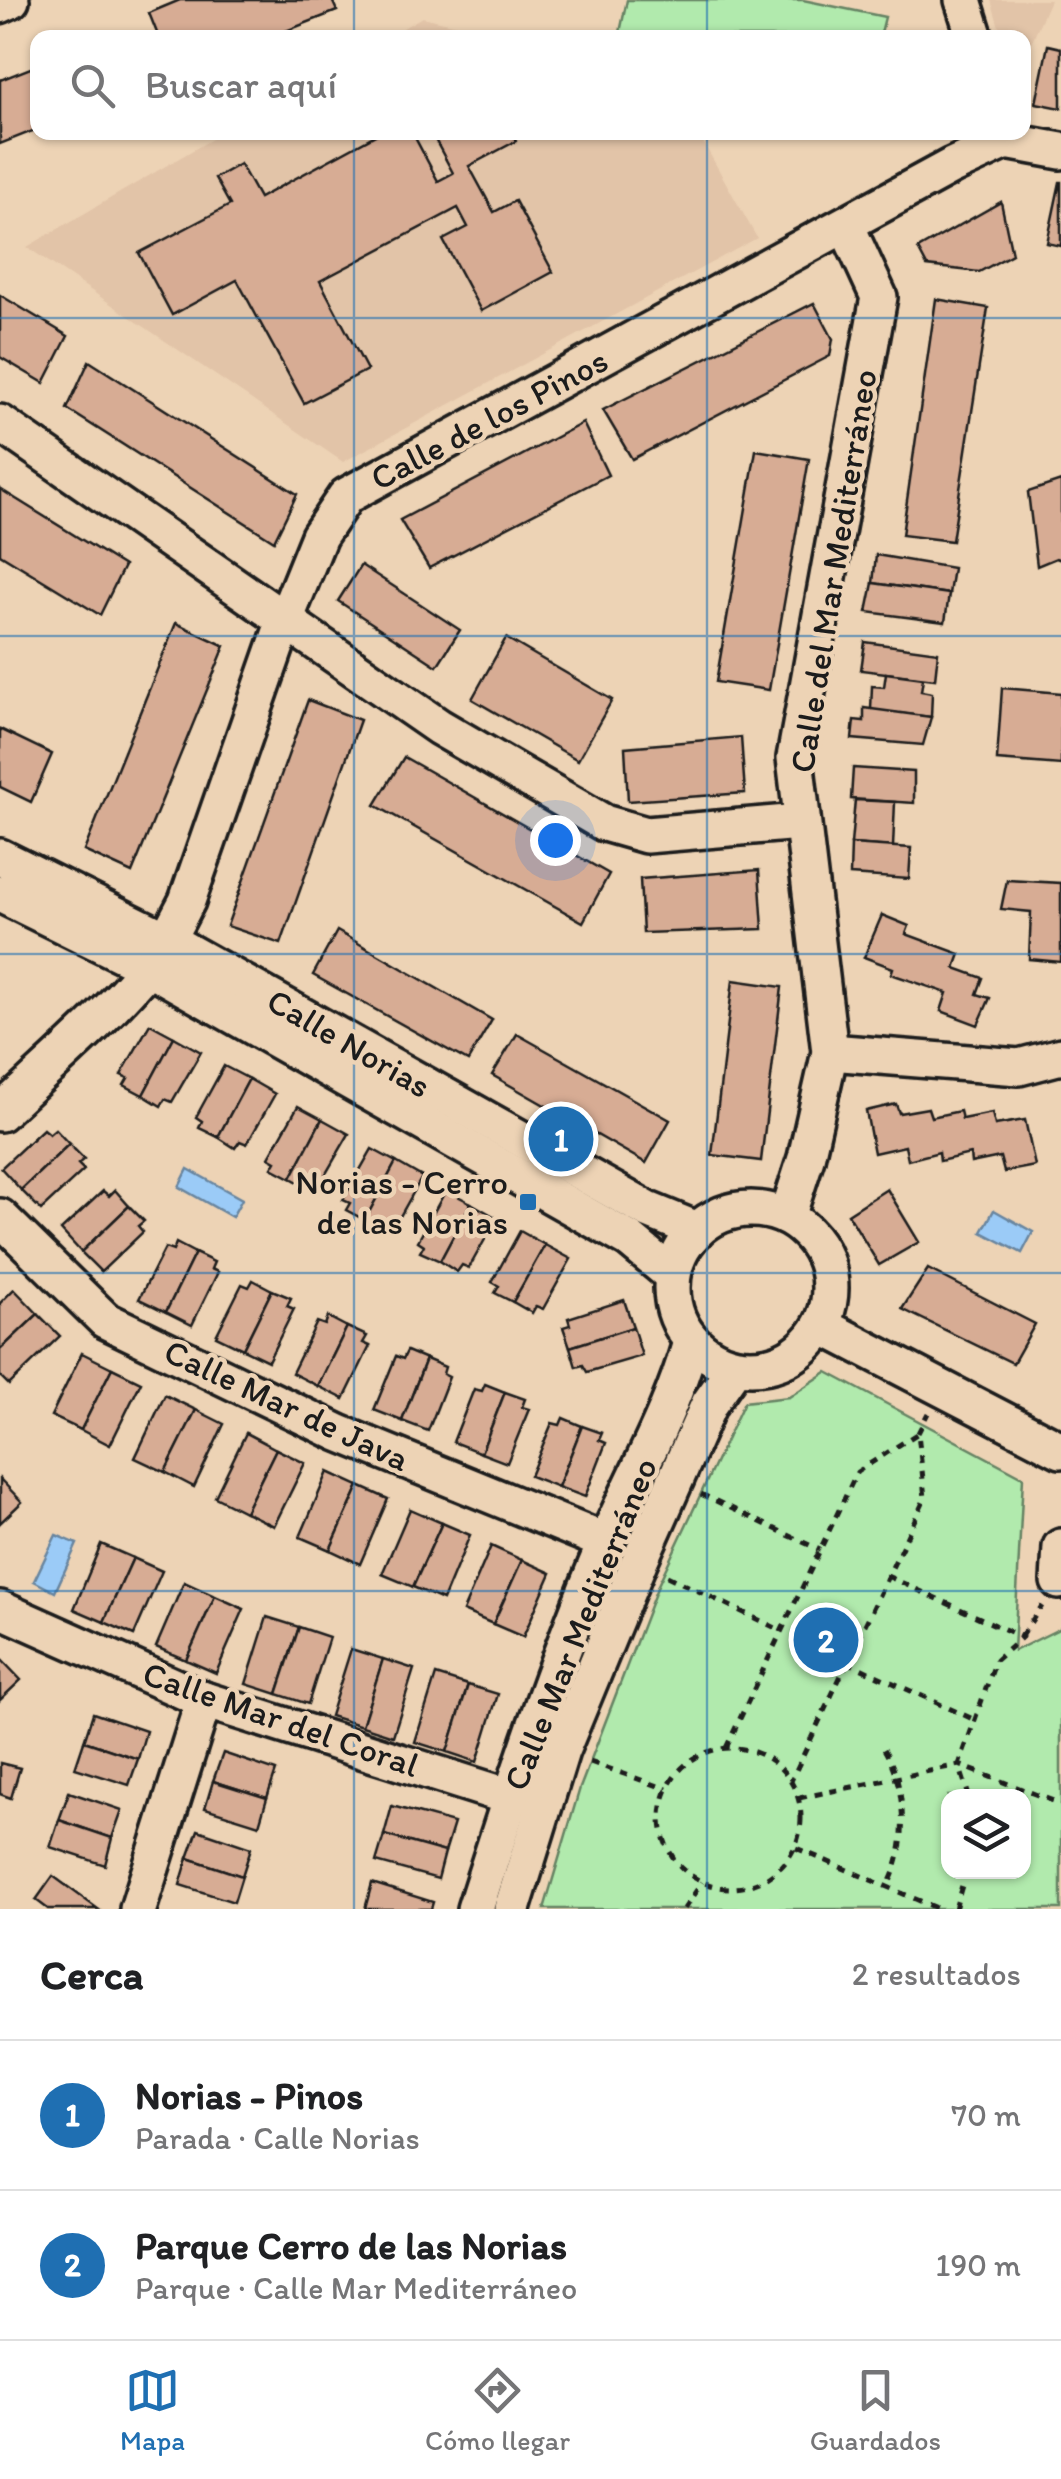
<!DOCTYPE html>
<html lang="es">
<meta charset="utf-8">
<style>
body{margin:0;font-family:Itim,sans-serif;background:#f2f2f2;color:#202124}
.controls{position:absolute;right:30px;bottom:30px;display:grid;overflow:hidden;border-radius:20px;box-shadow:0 2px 8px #0004}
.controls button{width:90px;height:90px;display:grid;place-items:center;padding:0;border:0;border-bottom:2px solid #e0e0e0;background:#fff;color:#202124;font:50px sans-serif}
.you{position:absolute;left:555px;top:840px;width:35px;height:35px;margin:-25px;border:8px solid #fff;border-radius:50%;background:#1a73e8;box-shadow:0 0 0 15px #1a73e833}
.badge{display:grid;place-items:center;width:65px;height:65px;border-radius:50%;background:#1f6fb2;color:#fff;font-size:32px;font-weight:700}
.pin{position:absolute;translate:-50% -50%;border:5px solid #fff;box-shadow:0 2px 10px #0006}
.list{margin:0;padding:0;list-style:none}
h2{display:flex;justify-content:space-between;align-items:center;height:130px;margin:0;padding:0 40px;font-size:42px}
h2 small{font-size:32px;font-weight:400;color:#757577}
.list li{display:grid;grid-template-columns:65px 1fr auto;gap:30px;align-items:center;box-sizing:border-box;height:150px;padding:0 40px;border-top:2px solid #e0e0e0}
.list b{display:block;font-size:38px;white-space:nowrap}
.list p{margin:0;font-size:32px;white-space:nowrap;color:#757577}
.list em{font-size:32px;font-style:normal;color:#757577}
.icon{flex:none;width:55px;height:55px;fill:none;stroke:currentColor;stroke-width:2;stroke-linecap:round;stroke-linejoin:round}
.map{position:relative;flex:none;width:1061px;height:1909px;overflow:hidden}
.search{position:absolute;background:#fff;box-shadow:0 2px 8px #0004;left:30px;right:30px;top:30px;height:110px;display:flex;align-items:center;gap:25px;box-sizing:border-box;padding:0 35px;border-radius:20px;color:#757577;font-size:38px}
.sheet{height:430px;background:#fff}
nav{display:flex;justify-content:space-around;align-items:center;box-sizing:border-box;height:140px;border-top:2px solid #e0e0e0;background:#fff;font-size:28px;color:#757577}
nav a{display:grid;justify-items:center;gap:5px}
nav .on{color:#1f6fb2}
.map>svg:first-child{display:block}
.built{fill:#e2c4a8}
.green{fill:#b1eaad;stroke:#668364;stroke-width:2.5;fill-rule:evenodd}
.water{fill:#9bcbf7;stroke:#68859f;stroke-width:2.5}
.building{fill:#d7ac94;stroke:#1c1c1c;stroke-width:2.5}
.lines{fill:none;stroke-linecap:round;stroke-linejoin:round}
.minor-casing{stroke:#1c1c1c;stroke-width:42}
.path{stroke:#1c1c1c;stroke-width:5;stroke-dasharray:8 8;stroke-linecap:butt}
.minor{stroke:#edd3b5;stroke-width:35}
.grid{fill:none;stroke:#1f6fb2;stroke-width:2.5;stroke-opacity:0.55}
.poi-dot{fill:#1f6fb2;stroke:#edd3b5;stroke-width:4}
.labels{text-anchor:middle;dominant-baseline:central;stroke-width:9;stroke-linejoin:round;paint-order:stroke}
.street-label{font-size:35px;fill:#1c1c1c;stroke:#edd3b5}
.poi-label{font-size:35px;fill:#1c1c1c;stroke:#edd3b5;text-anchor:end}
</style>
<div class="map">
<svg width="1061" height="1909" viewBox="0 0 1061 1909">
<rect width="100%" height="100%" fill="#edd3b5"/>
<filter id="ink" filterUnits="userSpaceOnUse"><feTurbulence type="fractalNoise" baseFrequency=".01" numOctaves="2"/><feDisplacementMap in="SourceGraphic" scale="20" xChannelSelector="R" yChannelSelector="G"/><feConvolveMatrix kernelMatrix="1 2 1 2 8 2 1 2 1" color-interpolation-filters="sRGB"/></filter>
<g filter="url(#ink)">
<!-- built -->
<g class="built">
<path d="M991 0H1050L1024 59V38L1002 37Z"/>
<path d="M422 17 509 37H388Z"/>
<path d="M224 132 698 133 757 238 343 462 27 247Z"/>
</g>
<!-- green -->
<g class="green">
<path d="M627 0H803L885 17 880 37H619Z"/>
<path d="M827 1372 1023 1477 1014 1651 1061 1628V1909H544L580 1788 658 1585 744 1402 789 1397ZM1024 1796V1872H948V1796Z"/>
</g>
<!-- water -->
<g class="water">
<path d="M188 1169 242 1199 232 1217 179 1187Z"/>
<path d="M994 1210 1033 1232 1022 1253 982 1232Z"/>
<path d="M56 1535 77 1544 55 1592 34 1581Z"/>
</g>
<!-- building -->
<g class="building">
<path d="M180 0H332L337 11 268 38H159L149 13Z"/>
<path d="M1048 45 1061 48V108L1036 103Z"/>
<path d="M38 65V129L0 144V80Z"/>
<path d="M381 132H412L438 181 453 173 431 132H511L516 141 469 166 494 212 515 201 553 272 481 311 443 240 468 227 458 208 320 281 367 370 304 403 237 280 172 315 139 253 230 205 215 178 240 164 259 198Z"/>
<path d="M1060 182H1061V246L1047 243Z"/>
<path d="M1001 202 1012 254 979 272 927 266 918 249Z"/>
<path d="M0 295 68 336 44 383 0 357Z"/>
<path d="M936 299 988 308 952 541 902 535Z"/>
<path d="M814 303 833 339 830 356 632 459 603 410Z"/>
<path d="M89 361 297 494 274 541 67 409Z"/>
<path d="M583 423 608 475 429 568 400 520Z"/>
<path d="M756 450 809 459 769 690 716 682Z"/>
<path d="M1061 481V560L1056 558 1037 566 1028 492Z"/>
<path d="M0 489 124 566 100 615 0 554Z"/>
<path d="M876 555 953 568 949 594 873 583Z"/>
<path d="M361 565 460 630 437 666 338 601Z"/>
<path d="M873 583 949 594 945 622 867 612Z"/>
<path d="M176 623 225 646 132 873 84 851Z"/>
<path d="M506 638 612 700 578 760 472 699Z"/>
<path d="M865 642 938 652 935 679 861 670Z"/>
<path d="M886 673 923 678 921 691 932 693 931 717 871 710 872 686 884 687Z"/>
<path d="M1002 688 1061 693V765L997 760Z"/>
<path d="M308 700 360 720 281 944 227 926Z"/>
<path d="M864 708 931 717 923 745 852 739 854 720 864 721Z"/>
<path d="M0 729 52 754 31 802 0 787Z"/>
<path d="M741 737 745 793 628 801 625 747Z"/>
<path d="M404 757 609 874 583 922 375 805Z"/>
<path d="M853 768 914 772V803L851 799Z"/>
<path d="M855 800 895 802 893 847 851 844Z"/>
<path d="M851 844 911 848 909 879 850 875Z"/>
<path d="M759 870 763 929 643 933 640 879Z"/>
<path d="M1007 880 1061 883V962L1029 959 1031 912 1001 909Z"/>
<path d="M882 915 909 926 906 934 960 954 955 968 983 978 977 994 990 998 978 1025 941 1011 947 993 891 974 893 968 864 957Z"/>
<path d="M337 931 492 1020 468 1061 313 975Z"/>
<path d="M733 980 782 987 761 1161 712 1155Z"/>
<path d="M150 1024 174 1037 143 1095 124 1085 128 1078 121 1075Z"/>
<path d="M517 1034 670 1120 646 1163 492 1075Z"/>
<path d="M174 1037 201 1052 172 1102 165 1099 161 1106 143 1095Z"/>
<path d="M224 1066 249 1079 218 1137 199 1128 202 1121 196 1117Z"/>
<path d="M249 1079 275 1094 247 1144 240 1141 235 1148 218 1137Z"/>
<path d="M896 1104 899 1113 928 1108 931 1117 960 1111 962 1119 992 1113 995 1125 1025 1120 1035 1166 1004 1172 1000 1157 971 1163 970 1154 940 1161 939 1152 908 1160 905 1146 874 1153 866 1111Z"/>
<path d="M298 1106 322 1119 291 1178 272 1168 276 1161 269 1157Z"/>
<path d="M322 1119 349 1134 320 1184 313 1181 309 1188 291 1178Z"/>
<path d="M43 1129 49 1134 55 1129 69 1144 21 1190 1 1168Z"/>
<path d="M69 1144 84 1159 78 1164 84 1170 41 1210 21 1190Z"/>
<path d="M372 1149 396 1162 365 1220 346 1210 350 1203 343 1200Z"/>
<path d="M396 1162 422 1177 394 1227 386 1223 383 1231 365 1220Z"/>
<path d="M887 1189 919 1242 879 1265 848 1214Z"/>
<path d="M115 1190 129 1206 81 1252 61 1230 103 1191 109 1196Z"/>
<path d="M446 1190 471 1203 440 1261 420 1252 424 1245 418 1241Z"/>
<path d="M471 1203 497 1218 469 1268 462 1265 457 1272 440 1261Z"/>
<path d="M129 1206 144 1221 138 1226 143 1232 101 1272 81 1252Z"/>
<path d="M520 1231 545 1245 513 1302 495 1293 499 1286 492 1282Z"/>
<path d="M176 1243 195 1253 166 1312 139 1299 165 1248 173 1251Z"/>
<path d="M545 1245 571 1259 543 1309 536 1306 532 1313 513 1302Z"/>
<path d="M195 1253 214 1262 211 1269 218 1272 192 1325 166 1312Z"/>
<path d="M928 1269 1035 1324 1013 1363 902 1309Z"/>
<path d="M253 1280 272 1290 243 1349 216 1336 242 1284 249 1287Z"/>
<path d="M14 1289 38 1314 0 1350V1303Z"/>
<path d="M272 1290 291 1298 287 1306 294 1309 268 1361 243 1349Z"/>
<path d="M624 1300 633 1327 570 1347 563 1327 570 1325 568 1318Z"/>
<path d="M38 1314 60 1336 9 1385 0 1376V1350Z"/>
<path d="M328 1317 347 1327 318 1386 292 1373 317 1322 325 1325Z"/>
<path d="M347 1327 367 1336 363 1343 370 1346 344 1399 318 1386Z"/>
<path d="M633 1327 642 1356 587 1372 583 1365 576 1367 570 1347Z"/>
<path d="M407 1351 426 1359 402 1421 374 1410 396 1356 403 1359Z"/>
<path d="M82 1353 112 1368 81 1430 51 1416Z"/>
<path d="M426 1359 445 1367 443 1374 449 1377 428 1431 402 1421Z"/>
<path d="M112 1368 141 1382 110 1445 81 1430Z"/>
<path d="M485 1384 505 1392 481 1453 453 1442 474 1389 482 1391Z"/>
<path d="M505 1392 525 1399 522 1407 529 1409 507 1463 481 1453Z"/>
<path d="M165 1395 196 1410 165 1472 135 1458Z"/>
<path d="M196 1410 224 1424 194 1487 165 1472Z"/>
<path d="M563 1418 582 1426 558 1487 530 1476 552 1423 560 1425Z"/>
<path d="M582 1426 602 1433 599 1440 606 1443 585 1497 558 1487Z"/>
<path d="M246 1433 276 1449 245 1512 215 1497Z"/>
<path d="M276 1449 305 1463 274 1526 245 1512Z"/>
<path d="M328 1472 359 1486 330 1550 300 1537Z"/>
<path d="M0 1479 22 1502 0 1523Z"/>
<path d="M359 1486 388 1499 360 1564 330 1550Z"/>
<path d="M410 1509 442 1523 413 1587 382 1574Z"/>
<path d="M442 1523 470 1535 443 1600 413 1587Z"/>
<path d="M101 1544 133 1558 104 1622 74 1609Z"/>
<path d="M491 1546 522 1560 493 1624 463 1611Z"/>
<path d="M133 1558 162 1571 134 1635 104 1622Z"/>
<path d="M522 1560 551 1573 523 1637 493 1624Z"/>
<path d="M184 1582 215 1596 186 1660 156 1647Z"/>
<path d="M215 1596 244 1609 216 1673 186 1660Z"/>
<path d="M267 1617 299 1627 277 1694 246 1684Z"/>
<path d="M299 1627 329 1637 308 1704 277 1694Z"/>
<path d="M351 1649 383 1659 362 1726 330 1716Z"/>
<path d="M0 1658 21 1680 0 1700Z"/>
<path d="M383 1659 414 1669 393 1736 362 1726Z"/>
<path d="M436 1675 468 1685 447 1752 415 1742Z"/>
<path d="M468 1685 498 1694 477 1762 447 1752Z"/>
<path d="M93 1713 146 1731 138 1759 84 1741Z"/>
<path d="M84 1741 138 1759 129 1785 75 1768Z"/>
<path d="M223 1753 276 1771 267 1798 213 1781Z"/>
<path d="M0 1763 20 1768 11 1798 0 1794Z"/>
<path d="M213 1781 267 1798 259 1825 205 1808Z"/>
<path d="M69 1792 122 1810 112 1838 59 1820Z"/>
<path d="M392 1806 454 1823 445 1852 384 1835Z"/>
<path d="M59 1820 112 1838 105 1865 50 1847Z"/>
<path d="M198 1830 251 1848 242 1876 188 1858Z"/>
<path d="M384 1835 445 1852 438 1879 376 1862Z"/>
<path d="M188 1858 242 1876 234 1902 180 1885Z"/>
<path d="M53 1876 98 1909H48L36 1900Z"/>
<path d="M372 1883 433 1902 431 1909H365Z"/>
</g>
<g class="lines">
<defs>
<g id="minor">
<path d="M963 0 975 38"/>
<path d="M0 5 11 0"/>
<path d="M0 423 439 727 604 823 646 835 800 822"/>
<path d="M0 857 167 940 648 1210 697 1230"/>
<path d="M0 894 148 967 630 1240 672 1275"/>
<path d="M830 1052 1019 1067 1061 1056"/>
<path d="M0 1113C49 1066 104 1020 148 967 164 947 175 924 187 901L285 620 319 536 346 496 952 166 1006 141 1061 151"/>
<circle cx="751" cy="1288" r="79"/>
<path d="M0 1217 105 1320 339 1433 606 1542"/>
<path d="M787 1217 806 1158 830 1052 795 758 879 297 846 225"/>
<path d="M822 1326 1061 1450"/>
<path d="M1061 1547 1059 1581 1061 1579"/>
<path d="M0 1609 204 1700 510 1797"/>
<path d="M138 1909 204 1700"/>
<path d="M475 1909C514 1785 554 1664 605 1544 634 1476 671 1413 691 1342"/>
<path d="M512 1909 561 1751 639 1562 709 1404 735 1367"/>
</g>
</defs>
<!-- minor casing -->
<use href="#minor" class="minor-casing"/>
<!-- path -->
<g class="path">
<path d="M918 1433 928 1413"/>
<path d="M701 1494 820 1550"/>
<path d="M667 1576 782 1631"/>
<path d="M887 1576 1022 1637 996 1660 959 1765 969 1796"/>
<path d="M1021 1636 1042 1606"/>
<path d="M847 1662 975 1720"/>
<path d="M726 1748 857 1472 918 1433 925 1498 791 1781"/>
<circle cx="731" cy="1818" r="70"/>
<path d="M884 1749C907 1787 909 1848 887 1887"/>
<path d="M590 1762 667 1789"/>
<path d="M799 1798 959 1765 1061 1804"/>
<path d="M796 1848 939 1909"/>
<path d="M684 1909 702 1882"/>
<path d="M955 1909 966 1872"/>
</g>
<!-- minor -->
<use href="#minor" class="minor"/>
</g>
</g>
<!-- grid -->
<path class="grid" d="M354 0V38M707 0V38M354 132V1909M707 132V1909M0 318H1061M0 636H1061M0 954H1061M0 1273H1061M0 1591H1061"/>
<!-- markers -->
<rect class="poi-dot" x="518" y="1192" width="20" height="20" rx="5"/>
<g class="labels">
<!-- street labels -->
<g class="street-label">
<text transform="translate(489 419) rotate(-28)">Calle de los Pinos</text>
<text transform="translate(833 571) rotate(-81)">Calle del Mar Mediterráneo</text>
<text transform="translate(349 1043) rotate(30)">Calle Norias</text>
<text transform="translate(287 1405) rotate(25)">Calle Mar de Java</text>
<text transform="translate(580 1624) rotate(-68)">Calle Mar Mediterráneo</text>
<text transform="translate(281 1719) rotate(19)">Calle Mar del Coral</text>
</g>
<!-- poi labels -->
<g class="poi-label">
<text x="508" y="1182">Norias - Cerro<tspan x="508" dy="40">de las Norias</tspan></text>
</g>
</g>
</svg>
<div class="controls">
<button><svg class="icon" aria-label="layers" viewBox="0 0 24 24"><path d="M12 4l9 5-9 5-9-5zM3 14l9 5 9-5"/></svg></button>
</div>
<div class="you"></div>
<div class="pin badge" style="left:561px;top:1139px">1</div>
<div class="pin badge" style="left:826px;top:1640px">2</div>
<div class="search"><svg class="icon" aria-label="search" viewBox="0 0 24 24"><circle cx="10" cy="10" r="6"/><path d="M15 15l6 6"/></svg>Buscar aquí</div>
</div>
<section class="sheet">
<h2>Cerca<small>2 resultados</small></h2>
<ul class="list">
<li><span class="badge">1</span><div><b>Norias - Pinos</b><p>Parada · Calle Norias</p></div><em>70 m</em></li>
<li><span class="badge">2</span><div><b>Parque Cerro de las Norias</b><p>Parque · Calle Mar Mediterráneo</p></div><em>190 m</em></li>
</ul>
</section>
<nav>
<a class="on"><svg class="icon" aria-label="map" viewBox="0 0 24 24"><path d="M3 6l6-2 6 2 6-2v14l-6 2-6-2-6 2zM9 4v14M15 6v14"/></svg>Mapa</a>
<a><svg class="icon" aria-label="directions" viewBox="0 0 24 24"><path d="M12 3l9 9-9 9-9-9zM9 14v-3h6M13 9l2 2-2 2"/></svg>Cómo llegar</a>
<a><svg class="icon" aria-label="saved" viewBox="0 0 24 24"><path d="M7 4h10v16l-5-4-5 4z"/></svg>Guardados</a>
</nav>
